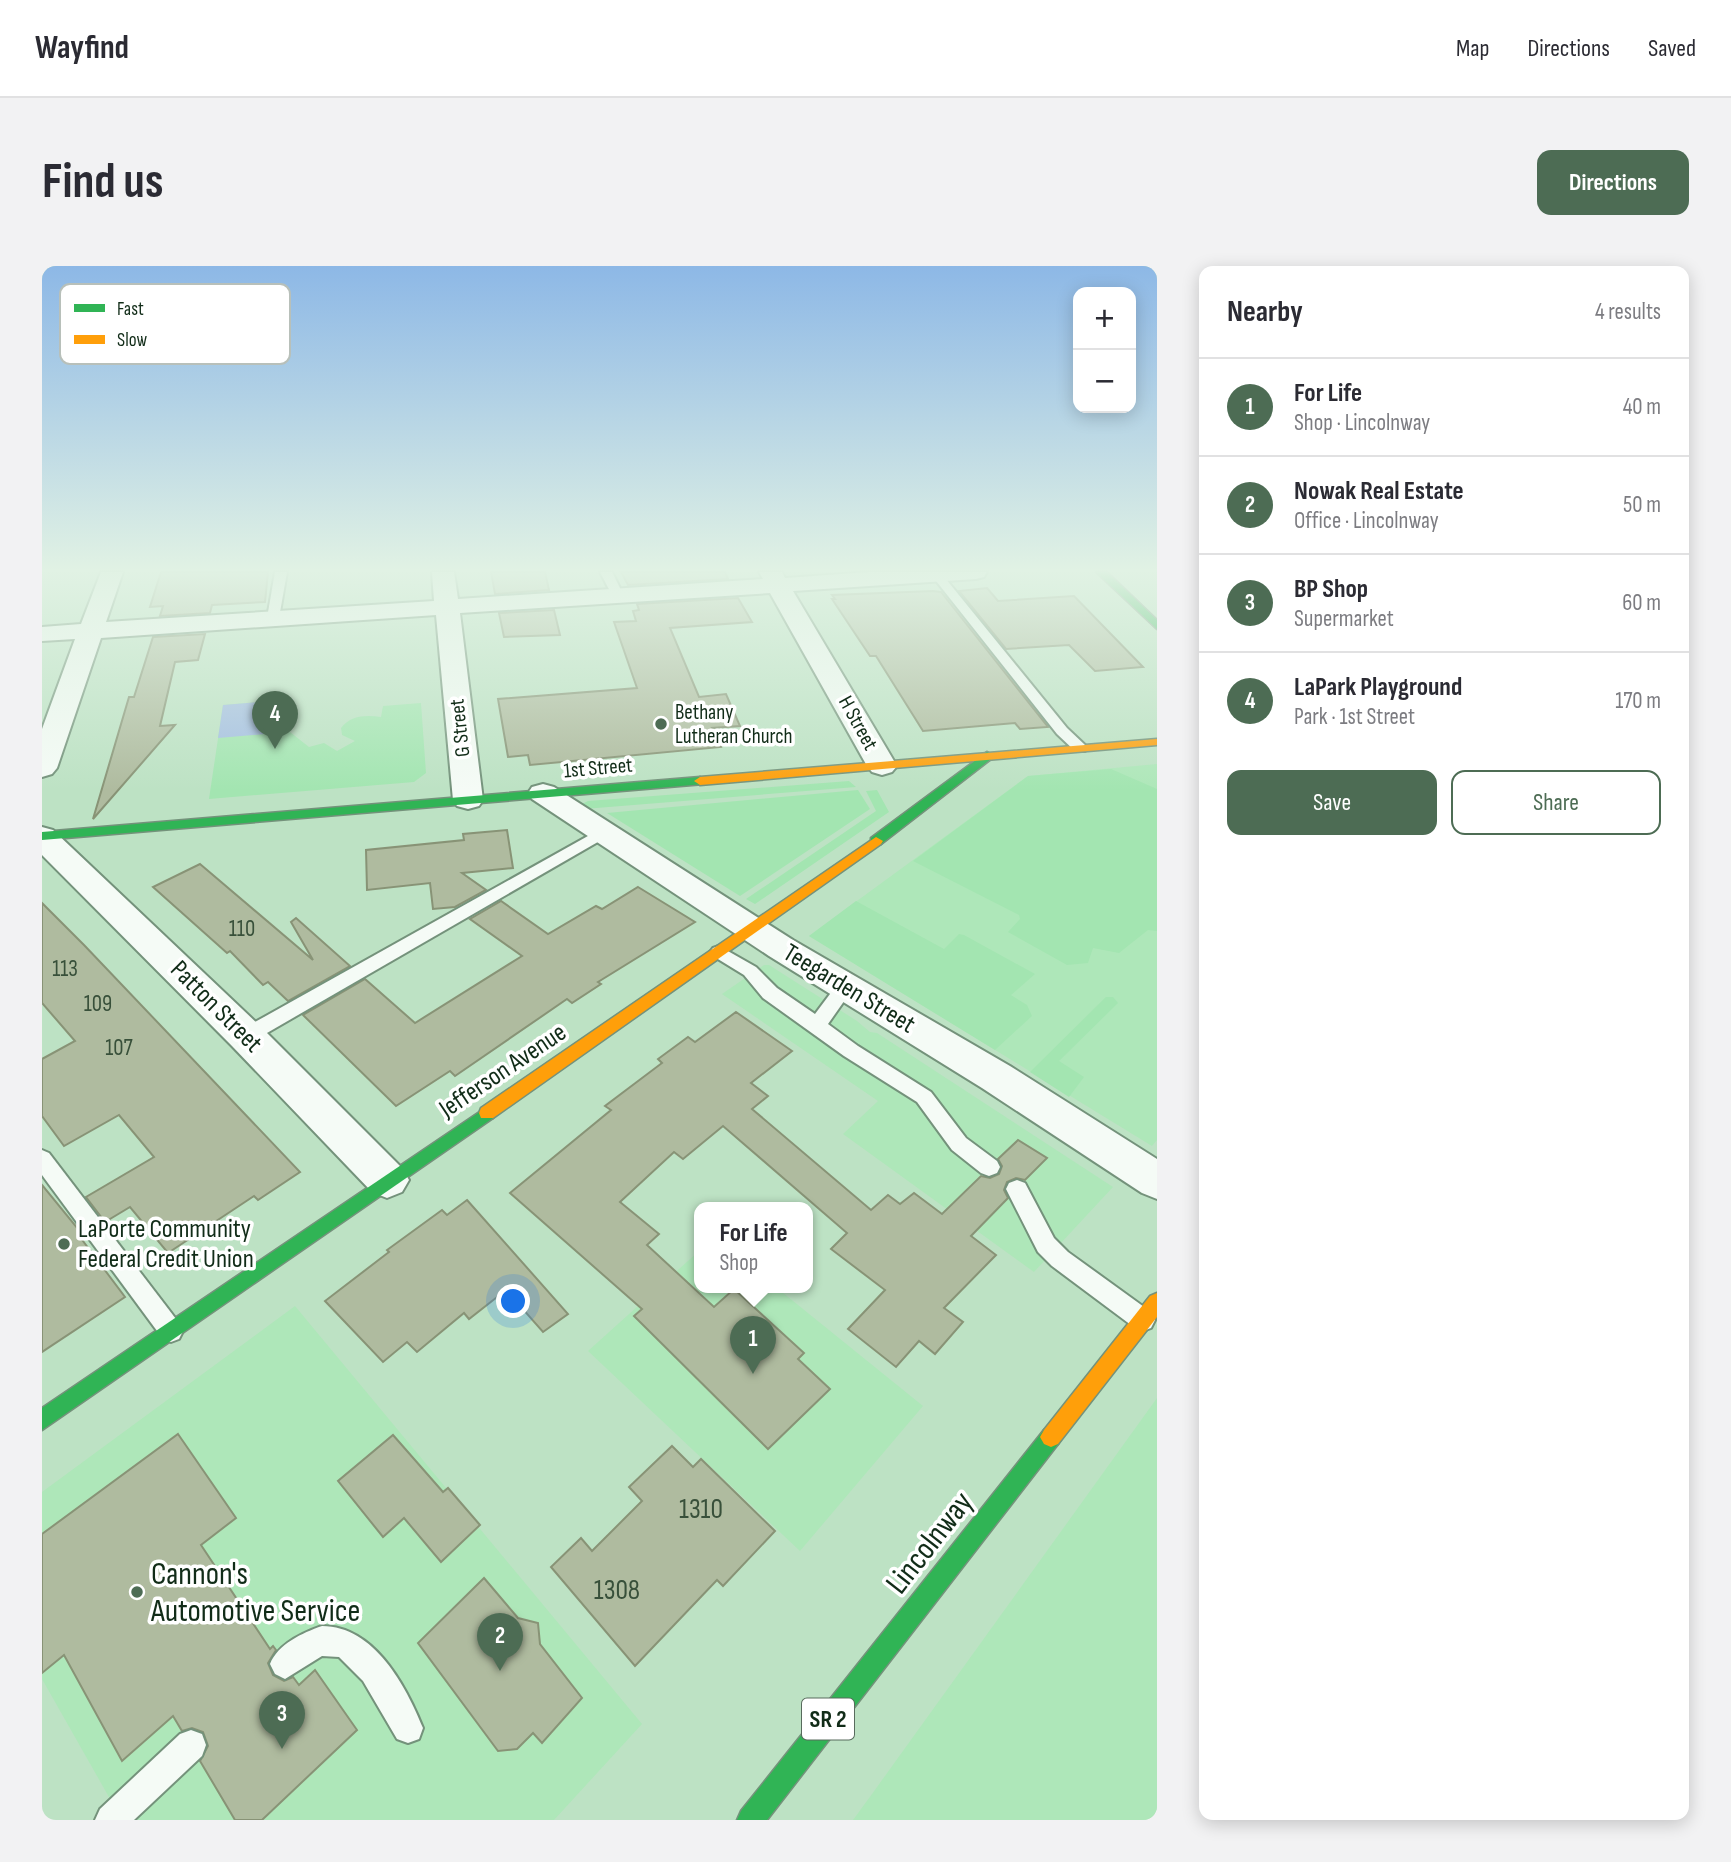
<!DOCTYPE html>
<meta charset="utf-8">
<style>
body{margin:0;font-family:"Sofia Sans Condensed",sans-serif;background:#f2f2f3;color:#2b2b33}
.controls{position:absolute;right:21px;top:21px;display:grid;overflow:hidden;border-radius:14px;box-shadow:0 4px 18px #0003}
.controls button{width:63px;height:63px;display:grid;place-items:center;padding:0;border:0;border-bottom:2px solid #e1e1e2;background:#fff;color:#2b2b33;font:35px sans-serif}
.you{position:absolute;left:472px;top:1036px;width:24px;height:24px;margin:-18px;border:5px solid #fff;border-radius:50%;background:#1a73e8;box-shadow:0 0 0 10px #1a73e833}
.badge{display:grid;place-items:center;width:46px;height:46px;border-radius:50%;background:#4d6c54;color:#fff;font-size:23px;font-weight:700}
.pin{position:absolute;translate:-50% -58px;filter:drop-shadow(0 2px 4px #0008)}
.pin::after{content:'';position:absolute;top:37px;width:24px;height:21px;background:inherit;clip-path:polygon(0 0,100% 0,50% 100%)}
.popup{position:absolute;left:652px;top:936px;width:119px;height:91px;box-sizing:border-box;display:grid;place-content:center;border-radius:14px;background:#fff;filter:drop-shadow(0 2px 5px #0005);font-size:23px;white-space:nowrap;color:#7c7c81}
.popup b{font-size:26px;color:#2b2b33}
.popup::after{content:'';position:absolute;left:50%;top:100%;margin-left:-14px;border:14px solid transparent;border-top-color:#fff}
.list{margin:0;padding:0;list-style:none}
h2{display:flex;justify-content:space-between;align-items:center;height:91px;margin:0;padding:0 28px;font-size:30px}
h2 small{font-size:23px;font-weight:400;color:#7c7c81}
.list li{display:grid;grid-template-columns:46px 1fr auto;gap:21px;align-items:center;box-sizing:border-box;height:98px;padding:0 28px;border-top:2px solid #e1e1e2}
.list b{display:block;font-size:26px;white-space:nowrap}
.list p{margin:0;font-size:23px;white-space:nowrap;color:#7c7c81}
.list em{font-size:23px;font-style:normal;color:#7c7c81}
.actions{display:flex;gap:14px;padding:21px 28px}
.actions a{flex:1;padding:16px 0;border:2px solid #4d6c54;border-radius:14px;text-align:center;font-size:24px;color:#4d6c54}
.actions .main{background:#4d6c54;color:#fff}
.map{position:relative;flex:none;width:1115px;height:1554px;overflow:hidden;border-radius:14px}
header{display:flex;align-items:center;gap:42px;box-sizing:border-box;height:98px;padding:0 35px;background:#fff;border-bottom:2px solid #e1e1e2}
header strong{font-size:33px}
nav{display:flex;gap:38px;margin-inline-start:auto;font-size:24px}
.intro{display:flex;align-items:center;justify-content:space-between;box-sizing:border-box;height:168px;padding:0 42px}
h1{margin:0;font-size:49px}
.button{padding:18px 32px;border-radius:14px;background:#4d6c54;color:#fff;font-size:24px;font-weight:700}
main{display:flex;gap:42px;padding:0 42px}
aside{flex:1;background:#fff;border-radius:14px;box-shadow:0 4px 18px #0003}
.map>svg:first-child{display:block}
.built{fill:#aee7b9}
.green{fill:#a3e5b1}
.water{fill:#a4bee2}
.building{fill:#afbb9f;stroke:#889376;stroke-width:2}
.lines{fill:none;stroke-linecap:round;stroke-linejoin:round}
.lane-casing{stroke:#74927b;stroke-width:4}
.street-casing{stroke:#74927b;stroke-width:4}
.fast-casing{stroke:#74927b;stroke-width:3}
.slow-casing{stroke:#74927b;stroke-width:3}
.lane{fill:#f5fbf6;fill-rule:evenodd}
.street{fill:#f5fbf6;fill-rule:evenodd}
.fast{fill:#30b455;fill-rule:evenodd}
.slow{fill:#ff9f0a;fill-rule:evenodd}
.poi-dot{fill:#4d6c54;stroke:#fff;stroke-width:2.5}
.labels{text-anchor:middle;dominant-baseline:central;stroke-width:7;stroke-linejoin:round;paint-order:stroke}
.far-poi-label{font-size:21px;fill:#112c18;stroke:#fff;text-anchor:start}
.far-street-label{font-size:21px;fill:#112c18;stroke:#fff}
.number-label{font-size:23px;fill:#38503a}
.shield{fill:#fff;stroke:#586b5d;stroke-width:2}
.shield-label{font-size:24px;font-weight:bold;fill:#112c18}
.street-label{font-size:26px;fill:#112c18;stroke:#fff}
.poi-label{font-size:26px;fill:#112c18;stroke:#fff;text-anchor:start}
.near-number-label{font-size:28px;fill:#38503a}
.near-street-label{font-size:32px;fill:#112c18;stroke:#fff}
.near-poi-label{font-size:32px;fill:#112c18;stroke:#fff;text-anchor:start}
.key{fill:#fff;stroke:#b8c0ba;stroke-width:2}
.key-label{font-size:19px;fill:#112c18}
</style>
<header>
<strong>Wayfind</strong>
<nav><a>Map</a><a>Directions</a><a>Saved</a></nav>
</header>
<div class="intro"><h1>Find us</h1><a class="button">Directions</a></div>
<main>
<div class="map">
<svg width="1115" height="1554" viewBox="0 0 1115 1554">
<rect width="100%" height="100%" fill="#bde2c4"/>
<!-- built -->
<g class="built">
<path d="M1115 498V874L1110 880 767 670 986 510Z"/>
<path d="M722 699H727L815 755 828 766 835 767 1071 921 992 1006 801 868 836 835 680 728Z"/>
<path d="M657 985V1022H735L881 1140 758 1285 546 1085Z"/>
<path d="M253 1040 600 1458 512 1554H80L0 1413V1226Z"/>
<path d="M1115 1132V1554H811L830 1528Z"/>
</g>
<!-- green -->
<g class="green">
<path d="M251 433 248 466 267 481 282 477 295 485 313 475 300 469 299 462C309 449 324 449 339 451L341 440 379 437 384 507 372 516 167 533 181 439Z"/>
<path d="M1069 503 1115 523V665L1106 664 1077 687 1051 682 1046 697 1025 699 966 666 978 653 977 649 871 595 986 510Z"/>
<path d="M807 515 814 521 542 543 540 538 546 535Z"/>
<path d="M816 524 828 543 698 630 565 547Z"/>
<path d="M835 524 847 546 713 638 704 633 834 545 824 525Z"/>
<path d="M814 635 902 683 917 668 922 669 993 708 969 729 985 739 990 750 953 784 767 670Z"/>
<path d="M1064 731H1071L1076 737 1017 795 1042 811 1027 831 988 806Z"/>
</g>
<!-- water -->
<path class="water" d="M251 433 247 466 176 472 181 439Z"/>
<!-- building -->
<g class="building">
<path d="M119 306H226L223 336 170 339 168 347 118 350 121 340 108 341Z"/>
<path d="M449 306H503L507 324 453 328Z"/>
<path d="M579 306H683L686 313 586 319Z"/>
<path d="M945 322 956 335 1032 330 1101 401 1053 405 1027 379 964 383 917 325Z"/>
<path d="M891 325 899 326 1006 461 978 463 973 457 881 465 834 390H828L790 333H793L790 329Z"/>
<path d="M696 332 710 356 628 362 657 431 684 428 698 460 670 462 679 481 488 499 486 489 466 491 456 433 595 422 572 356 594 355 591 345 597 344 595 338Z"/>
<path d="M512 344 518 369 462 371 457 347Z"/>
<path d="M163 368 156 394 133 396 118 460 133 459 51 553 87 431H92L111 371Z"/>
<path d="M465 564 471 602 420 607 444 624 413 641 391 643 388 617 325 624 324 584 422 574 421 568Z"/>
<path d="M158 598 271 694 249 656 254 652 308 700 246 735 226 716 221 719 188 685 185 687 111 621Z"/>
<path d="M596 621 653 656 556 716 559 718 530 737 525 733 413 810 408 805 354 840 261 749 323 713 373 757 480 690 428 653 459 635 506 668 554 640 560 643Z"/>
<path d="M0 637 42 679 258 906 216 934 212 930 126 987 88 941 63 956 44 931 112 891 77 849 22 880 0 850V793L33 775 0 737Z"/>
<path d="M694 746 750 785 709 817 726 830 710 843 829 944 846 929 858 938 872 927 900 948 939 910 948 912 957 908 960 900 956 893 976 874 1005 892 983 914 974 912 965 916 962 924 966 932 929 970 954 989 902 1042 921 1056 893 1088 877 1075 854 1101 806 1063 843 1024 789 983 805 967 681 860 641 893 632 886 578 936 617 968 605 979 672 1041 692 1023 762 1087 756 1093 788 1123 726 1183 592 1050 600 1043 468 927 569 844 563 840 620 797 616 793 646 771 653 776Z"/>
<path d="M0 919 41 969 38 971 83 1031 0 1086Z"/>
<path d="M425 934 526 1048 501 1066 464 1024 427 1053 422 1047 375 1086 365 1076 341 1096 283 1035 347 986 345 984 400 944 405 949Z"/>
<path d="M136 1168 194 1252 159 1279 228 1383 231 1380 234 1384 226 1397 231 1409 242 1415 251 1411 257 1419 273 1404 315 1464 220 1554H193L158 1495 166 1480 161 1466 150 1462 140 1465 131 1450 80 1495 22 1389 0 1407V1268Z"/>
<path d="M351 1169 401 1226 406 1222 438 1259 399 1296 362 1252 341 1271 296 1215Z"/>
<path d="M630 1180 651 1201 659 1193 733 1265 681 1320 675 1314 593 1400 509 1301 539 1272 550 1285 600 1235 587 1221Z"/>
<path d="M442 1312 476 1352 496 1357 498 1378 540 1432 500 1477 491 1467 475 1483 456 1485 376 1377Z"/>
</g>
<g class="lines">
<defs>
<g id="lane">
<path d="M233 306H245L237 352 231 356 225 352Z"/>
<path d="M558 306H570L582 330 580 333H572Z"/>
<path d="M891 307H899L1025 462 1043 479 1045 482 1043 485H1033L1015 468 891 311Z"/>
<path d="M562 561 568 563 570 566 568 569 211 775H197L194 770 197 765Z"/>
<path d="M677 680 714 701 735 722 773 748 797 716H809L812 721 786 758 816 780 889 826 924 872 955 895 958 901 955 907 947 910 939 907 910 884 875 836 802 790 721 732 702 709 671 690 668 686 671 682Z"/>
<path d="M0 884 7 887 137 1057 141 1065 137 1073 129 1076 121 1073 0 909Z"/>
<path d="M975 914 983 917 1012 972 1026 986 1109 1046 1113 1054 1109 1062 1101 1065 1093 1062 1010 1000 996 986 964 923 967 917Z"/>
<path d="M280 1360C332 1360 364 1420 381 1462L377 1473 366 1477 355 1473 321 1415 297 1391 280 1390 243 1413 233 1408 228 1398C236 1378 260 1367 280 1360Z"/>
<path d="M149 1464 160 1468 164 1479 160 1490 92 1554H53L58 1543 138 1468Z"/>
</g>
<g id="street">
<path d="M59 306H81L64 356 392 335 390 306H412L416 333 721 313 717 306H740L743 312 827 306H945L942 311 934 313 751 325 855 500 850 506 840 509 830 506 825 500 728 327 418 347 441 534 437 540 426 543 415 540 411 534 394 349 59 372 15 502 10 508 0 511V463L33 373 0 375V361L39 358Z"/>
<path d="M501 518 512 521 751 674 968 800 1115 893V933L1100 927 940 822 727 690 490 533 486 527 490 521Z"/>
<path d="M0 561 11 564 218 760 360 902 367 914 360 926 345 932 330 926 190 780 0 589Z"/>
</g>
<g id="fast">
<path d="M1054 306H1065L1115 354V363Z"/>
<path d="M945 486 951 490 949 493 839 578H829V572Z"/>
<path d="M658 511 664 515 662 518 0 574V566Z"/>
<path d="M445 841 451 842 453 847 451 852 0 1164V1142Z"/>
<path d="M1009 1161 1016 1164 1020 1171 1016 1178 725 1554H695L699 1545 1002 1164Z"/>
</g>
<g id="slow">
<path d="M1115 473V479L658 519 652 515 658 511Z"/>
<path d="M834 571 841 575 839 578 451 852H439L437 847 439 842Z"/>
<path d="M1115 1027V1051L1016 1178 1009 1181 1002 1178 998 1171 1002 1164 1108 1030Z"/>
</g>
</defs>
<!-- lane casing -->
<use href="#lane" class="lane-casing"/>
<!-- street casing -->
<use href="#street" class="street-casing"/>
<!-- fast casing -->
<use href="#fast" class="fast-casing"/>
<!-- slow casing -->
<use href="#slow" class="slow-casing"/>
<!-- lane -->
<use href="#lane" class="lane"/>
<!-- street -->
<use href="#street" class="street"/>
<!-- fast -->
<use href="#fast" class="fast"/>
<!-- slow -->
<use href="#slow" class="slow"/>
</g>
<!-- sky -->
<linearGradient id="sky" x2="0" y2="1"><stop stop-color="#8db8e6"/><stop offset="0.58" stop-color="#e1f2e4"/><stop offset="1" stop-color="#e1f2e4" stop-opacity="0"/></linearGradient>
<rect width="1115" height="524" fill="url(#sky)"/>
<!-- markers -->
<g class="poi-dot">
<circle cx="619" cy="458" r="7"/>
<circle cx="22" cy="978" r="7"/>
<circle cx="95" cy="1326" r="7"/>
</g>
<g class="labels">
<!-- far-poi labels -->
<g class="far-poi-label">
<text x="633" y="446">Bethany<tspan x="633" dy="24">Lutheran Church</tspan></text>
</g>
<!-- far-street labels -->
<g class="far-street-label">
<text transform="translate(816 457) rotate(61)">H Street</text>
<text transform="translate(418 462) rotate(-96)">G Street</text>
<text transform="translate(556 502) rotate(-5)">1st Street</text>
</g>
<!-- number labels -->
<g class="number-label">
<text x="200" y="663">110</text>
<text x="23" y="703">113</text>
<text x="56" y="738">109</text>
<text x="77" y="782">107</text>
</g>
<!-- shield labels -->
<rect class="shield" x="760" y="1432.5" width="52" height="41" rx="5"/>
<g class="shield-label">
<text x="786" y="1453">SR 2</text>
</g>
<!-- street labels -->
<g class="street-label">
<text transform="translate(807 723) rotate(31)">Teegarden Street</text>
<text transform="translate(174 741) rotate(45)">Patton Street</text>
<text transform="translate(461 805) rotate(-34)">Jefferson Avenue</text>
</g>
<!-- poi labels -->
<g class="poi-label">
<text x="36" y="963">LaPorte Community<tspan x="36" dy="30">Federal Credit Union</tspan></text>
</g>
<!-- near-number labels -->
<g class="near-number-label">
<text x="659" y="1243">1310</text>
<text x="575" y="1324">1308</text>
</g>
<!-- near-street labels -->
<g class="near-street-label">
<text transform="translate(888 1277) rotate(-52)">Lincolnway</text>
</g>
<!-- near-poi labels -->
<g class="near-poi-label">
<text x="109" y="1308">Cannon's<tspan x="109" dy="37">Automotive Service</tspan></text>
</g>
</g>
<!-- legend -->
<rect x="18" y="18" width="230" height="80" rx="10" class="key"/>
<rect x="32" y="38" width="31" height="8" fill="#30b455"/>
<rect x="32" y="69" width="31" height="9" fill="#ff9f0a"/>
<g class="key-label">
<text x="75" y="49">Fast</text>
<text x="75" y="80">Slow</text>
</g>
</svg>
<div class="controls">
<button>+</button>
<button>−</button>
</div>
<div class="you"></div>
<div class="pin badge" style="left:711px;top:1108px">1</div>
<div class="popup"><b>For Life</b>Shop</div>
<div class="pin badge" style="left:458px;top:1405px">2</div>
<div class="pin badge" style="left:240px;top:1483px">3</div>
<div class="pin badge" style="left:233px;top:483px">4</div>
</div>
<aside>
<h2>Nearby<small>4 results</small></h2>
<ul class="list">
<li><span class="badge">1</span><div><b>For Life</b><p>Shop · Lincolnway</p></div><em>40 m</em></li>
<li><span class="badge">2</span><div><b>Nowak Real Estate</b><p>Office · Lincolnway</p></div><em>50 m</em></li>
<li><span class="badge">3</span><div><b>BP Shop</b><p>Supermarket</p></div><em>60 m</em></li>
<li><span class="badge">4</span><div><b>LaPark Playground</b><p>Park · 1st Street</p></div><em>170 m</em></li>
</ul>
<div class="actions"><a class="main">Save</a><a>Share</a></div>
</aside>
</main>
